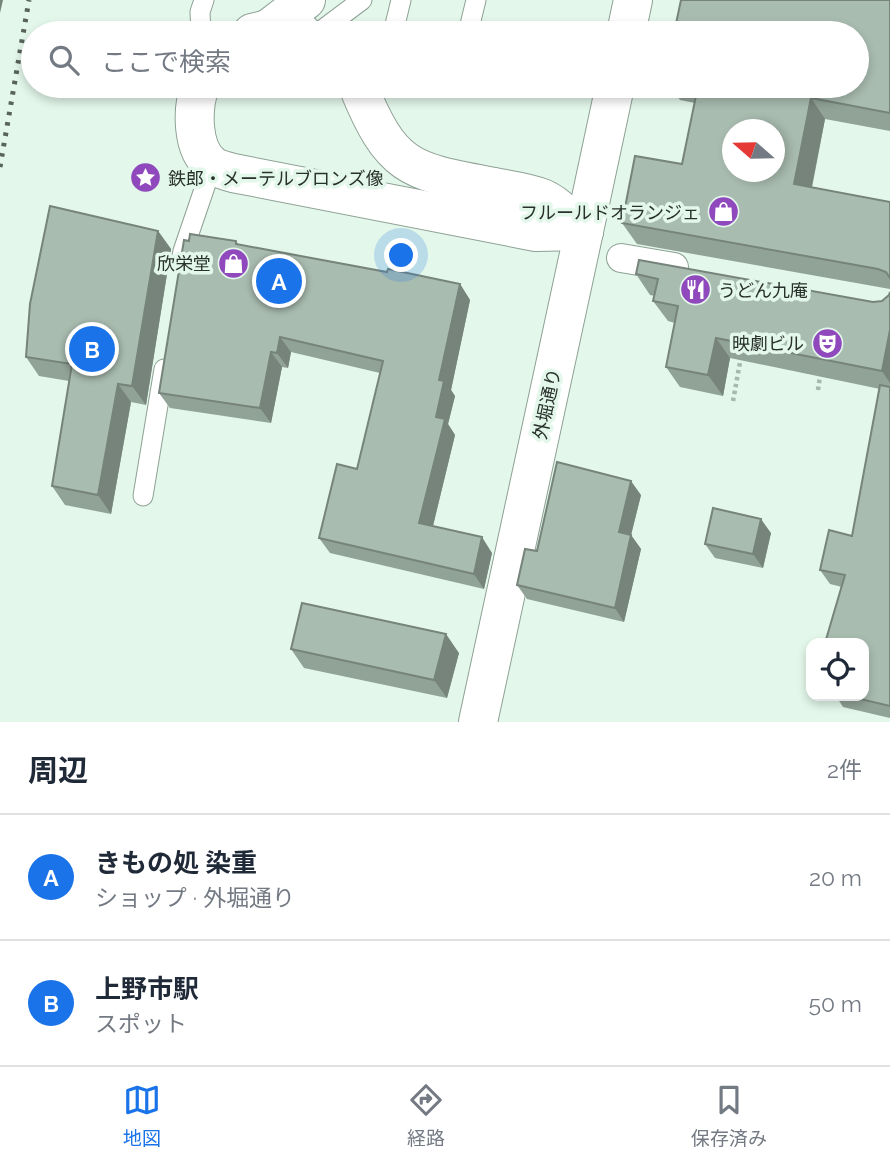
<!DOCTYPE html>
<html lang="ja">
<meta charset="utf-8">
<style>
body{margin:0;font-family:Raleway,"Noto Sans JP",sans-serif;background:#f2f2f3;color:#1f2937}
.controls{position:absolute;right:21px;bottom:21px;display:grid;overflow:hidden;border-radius:14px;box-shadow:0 4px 10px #0003}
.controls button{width:63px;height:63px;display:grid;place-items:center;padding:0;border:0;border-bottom:2px solid #e0e1e3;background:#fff;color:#1f2937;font:35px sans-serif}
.compass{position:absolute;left:722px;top:119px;width:63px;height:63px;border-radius:50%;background:#fff;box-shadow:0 4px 10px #0003;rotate:290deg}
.you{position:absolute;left:402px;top:256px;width:24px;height:24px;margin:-18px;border:5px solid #fff;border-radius:50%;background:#1a73e8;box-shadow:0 0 0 10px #1a73e833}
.badge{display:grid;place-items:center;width:46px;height:46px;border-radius:50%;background:#1a73e8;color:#fff;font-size:23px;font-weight:700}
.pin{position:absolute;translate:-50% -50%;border:4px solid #fff;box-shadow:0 2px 7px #0006}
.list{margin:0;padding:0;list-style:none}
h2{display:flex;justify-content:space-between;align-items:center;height:91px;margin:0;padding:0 28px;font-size:30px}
h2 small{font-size:23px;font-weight:400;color:#747a83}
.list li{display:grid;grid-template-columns:46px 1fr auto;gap:21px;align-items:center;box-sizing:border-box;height:126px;padding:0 28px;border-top:2px solid #e0e1e3}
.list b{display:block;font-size:26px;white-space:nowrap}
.list p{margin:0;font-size:23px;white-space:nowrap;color:#747a83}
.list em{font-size:23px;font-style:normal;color:#747a83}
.icon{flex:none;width:38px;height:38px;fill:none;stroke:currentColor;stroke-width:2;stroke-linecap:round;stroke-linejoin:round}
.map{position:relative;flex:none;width:890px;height:722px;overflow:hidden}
.search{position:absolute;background:#fff;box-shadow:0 4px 10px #0003;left:21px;right:21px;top:21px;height:77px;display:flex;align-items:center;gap:18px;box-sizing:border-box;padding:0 24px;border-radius:38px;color:#747a83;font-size:26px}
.sheet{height:343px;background:#fff}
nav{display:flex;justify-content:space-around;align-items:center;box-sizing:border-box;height:98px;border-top:2px solid #e0e1e3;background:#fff;font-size:19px;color:#747a83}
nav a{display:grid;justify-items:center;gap:4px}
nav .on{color:#1a73e8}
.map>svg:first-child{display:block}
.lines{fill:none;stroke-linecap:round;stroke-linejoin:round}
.service-casing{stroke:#8ea195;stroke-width:21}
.pedestrian-casing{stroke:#8ea195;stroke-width:30}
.minor-casing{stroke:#8ea195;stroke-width:40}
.tertiary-casing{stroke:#8ea195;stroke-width:40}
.path{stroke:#a7b8ad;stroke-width:4.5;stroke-dasharray:3.5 3.5;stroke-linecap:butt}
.service{stroke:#fff;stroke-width:19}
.pedestrian{stroke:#fff;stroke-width:28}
.minor{stroke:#fff;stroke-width:38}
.tertiary{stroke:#fff;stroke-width:38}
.rail{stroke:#58635c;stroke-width:5;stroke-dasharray:3.5 7;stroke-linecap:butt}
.wall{fill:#91a297}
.shaded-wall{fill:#76847b}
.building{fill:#a9bcb0;stroke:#76847b;stroke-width:2;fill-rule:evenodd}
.labels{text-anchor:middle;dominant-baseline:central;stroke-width:7;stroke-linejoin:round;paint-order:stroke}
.poi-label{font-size:18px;fill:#29312c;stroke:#e3f7ea;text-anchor:end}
.street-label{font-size:18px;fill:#29312c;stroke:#e3f7ea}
</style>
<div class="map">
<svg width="890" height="722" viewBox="0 0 890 722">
<rect width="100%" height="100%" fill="#e3f7ea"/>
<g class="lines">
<defs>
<g id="service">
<path d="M201 33 200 12 204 0"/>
<path d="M318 33 362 0"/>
<path d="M393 33 401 0"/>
<path d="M468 33 476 0"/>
<path d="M181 263 183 251 212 166"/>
<path d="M143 496 164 369"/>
</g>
<path id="pedestrian" d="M621 258 674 267"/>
<path id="minor" d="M478 722 584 231"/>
<g id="tertiary">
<path d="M268 29 306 0"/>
<path d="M252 33 268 29 302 33"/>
<path d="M626 33 633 0"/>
<path d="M200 86C192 108 191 149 212 165 217 169 227 171 233 173L536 232 584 231"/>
<path d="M358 86C392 170 410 171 494 187 509 190 527 192 542 198 557 204 571 221 584 231"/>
<path d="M584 231 615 86"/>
</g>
</defs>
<!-- service casing -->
<use href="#service" class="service-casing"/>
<!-- pedestrian casing -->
<use href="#pedestrian" class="pedestrian-casing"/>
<!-- minor casing -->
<use href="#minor" class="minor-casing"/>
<!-- tertiary casing -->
<use href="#tertiary" class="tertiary-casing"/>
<!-- path -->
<g class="path">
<path d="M818 390 820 376"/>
<path d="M733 401 741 357"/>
</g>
<!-- service -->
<use href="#service" class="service"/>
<!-- pedestrian -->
<use href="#pedestrian" class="pedestrian"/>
<!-- minor -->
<use href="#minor" class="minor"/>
<!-- tertiary -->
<use href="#tertiary" class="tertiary"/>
<!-- rail -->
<path class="rail" d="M0 167 29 0"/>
</g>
<!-- wall -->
<g class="wall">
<path d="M890 0V131L825 119 812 188 890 202V289L637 244 622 223 682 164 695 103 680 100 670 86H857Z"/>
<path d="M158 231 171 249 146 405 131 402 111 514 65 505 52 486 69 381 39 376 26 357Z"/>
<path d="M236 241 239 245 387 272 460 284 470 300 451 390 455 396 448 424 455 435 433 526 492 553 484 589 330 553 319 538 357 469 380 373 291 352 288 368 282 367 271 423 170 408 159 393Z"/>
<path d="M636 274 873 302 882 301 889 295 890 292V718L843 707 836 696H864L842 587 830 584 820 570 852 536 880 389 730 358 723 396 680 387 666 367 675 323 668 321 653 301 655 296 650 295Z"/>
<path d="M641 495 631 535 641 549 624 622 527 599 517 585 537 551Z"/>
<path d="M771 533 763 568 715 558 705 544Z"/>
<path d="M291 649 459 653 447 698 304 668Z"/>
</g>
<!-- shaded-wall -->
<g class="shaded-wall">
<path d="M0 0H3L0 13Z"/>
<path d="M811 98 825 119 808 205 794 184Z"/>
<path d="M158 231 171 249 146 405 132 386Z"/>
<path d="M460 284 470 300 451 390 455 396 448 424 455 435 430 538 419 523 436 417 439 380Z"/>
<path d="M890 330V383L882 371Z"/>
<path d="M280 337 291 352 288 368 277 353Z"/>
<path d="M716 338 730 358 723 396 708 375Z"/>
<path d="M271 352 282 367 271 423 260 408Z"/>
<path d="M118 384 131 402 111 514 98 495Z"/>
<path d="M631 481 641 495 631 535 641 549 624 622 615 608 619 532Z"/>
<path d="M761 519 771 533 763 568 753 554Z"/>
<path d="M482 537 492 553 484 589 474 574Z"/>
<path d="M446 634 459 653 447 698 434 680Z"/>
</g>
<!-- building -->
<g class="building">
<path d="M681 0H890V113L811 98 794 184 890 202V278L886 272 878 269 622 223 635 156 682 164 698 86H697H857V33H674ZM732 130H774V172H732Z"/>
<path d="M50 206 158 231 132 386 118 384 98 495 52 486 72 364 26 357 30 304Z"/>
<path d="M190 234 236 241V244L387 272 388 269 460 284 439 380 444 381 436 417 445 419 419 523 482 537 474 574 319 538 337 464 357 469 383 361 280 337 277 353 271 352 260 408 159 393 184 240 189 241Z"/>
<path d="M639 260 873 302 882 301 889 295 890 292V330L882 371 716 338 708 375 666 367 678 306 653 301 658 279 636 274Z"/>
<path d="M880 385 890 387V706L848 696H864V643H825L845 575 820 570 829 530 852 536Z"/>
<path d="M557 462 631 481 619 532 631 535 615 608 517 585 525 549 537 551Z"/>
<path d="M713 508 761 519 753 554 705 544Z"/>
<path d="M302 603 446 634 434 680 291 649Z"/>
</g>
<!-- icons -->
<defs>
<symbol id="sight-disc" viewBox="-11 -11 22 22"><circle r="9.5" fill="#8f49bd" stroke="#e3f7ea"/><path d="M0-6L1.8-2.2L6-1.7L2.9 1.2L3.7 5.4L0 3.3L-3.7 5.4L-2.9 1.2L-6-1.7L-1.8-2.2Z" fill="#fff"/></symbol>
<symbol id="shop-disc" viewBox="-11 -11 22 22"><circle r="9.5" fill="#8f49bd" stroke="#e3f7ea"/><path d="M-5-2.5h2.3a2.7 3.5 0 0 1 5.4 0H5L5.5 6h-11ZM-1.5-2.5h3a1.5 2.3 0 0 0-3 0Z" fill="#fff"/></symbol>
<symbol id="restaurant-disc" viewBox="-11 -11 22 22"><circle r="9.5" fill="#8f49bd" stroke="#e3f7ea"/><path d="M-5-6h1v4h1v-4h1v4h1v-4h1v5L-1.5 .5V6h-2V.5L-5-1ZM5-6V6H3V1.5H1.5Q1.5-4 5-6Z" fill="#fff"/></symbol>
<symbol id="theatre-disc" viewBox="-11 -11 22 22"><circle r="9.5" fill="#8f49bd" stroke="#e3f7ea"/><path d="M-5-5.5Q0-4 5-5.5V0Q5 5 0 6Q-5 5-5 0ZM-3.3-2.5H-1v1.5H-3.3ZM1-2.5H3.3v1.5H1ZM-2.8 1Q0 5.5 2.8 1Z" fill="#fff"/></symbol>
</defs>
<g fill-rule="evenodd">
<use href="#sight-disc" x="128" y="160" width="35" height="35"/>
<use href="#shop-disc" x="706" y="194" width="35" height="35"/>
<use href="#shop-disc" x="216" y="246" width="35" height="35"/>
<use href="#restaurant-disc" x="678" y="272" width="35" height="35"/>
<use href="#theatre-disc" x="810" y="326" width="35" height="35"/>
</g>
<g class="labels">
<!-- poi labels -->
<g class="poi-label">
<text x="168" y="178" text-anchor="start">鉄郎・メーテルブロンズ像</text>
<text x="700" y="212">フルールドオランジェ</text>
<text x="211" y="263">欣栄堂</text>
<text x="718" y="290" text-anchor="start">うどん九庵</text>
<text x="804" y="343">映劇ビル</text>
</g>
<!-- street labels -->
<g class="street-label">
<text transform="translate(547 404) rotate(-78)">外堀通り</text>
</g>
</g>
</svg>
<div class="controls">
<button><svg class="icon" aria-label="locate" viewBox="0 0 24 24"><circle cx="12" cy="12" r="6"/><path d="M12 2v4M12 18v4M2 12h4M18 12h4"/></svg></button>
</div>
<svg class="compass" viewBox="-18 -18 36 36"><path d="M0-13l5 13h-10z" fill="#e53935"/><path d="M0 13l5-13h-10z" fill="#747a83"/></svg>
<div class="you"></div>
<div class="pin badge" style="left:279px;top:281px">A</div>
<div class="pin badge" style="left:92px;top:349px">B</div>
<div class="search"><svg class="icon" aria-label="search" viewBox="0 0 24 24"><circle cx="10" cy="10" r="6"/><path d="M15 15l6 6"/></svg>ここで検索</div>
</div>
<section class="sheet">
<h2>周辺<small>2件</small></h2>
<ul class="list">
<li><span class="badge">A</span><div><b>きもの処 染重</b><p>ショップ · 外堀通り</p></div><em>20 m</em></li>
<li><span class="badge">B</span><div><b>上野市駅</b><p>スポット</p></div><em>50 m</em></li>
</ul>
</section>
<nav>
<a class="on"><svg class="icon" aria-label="map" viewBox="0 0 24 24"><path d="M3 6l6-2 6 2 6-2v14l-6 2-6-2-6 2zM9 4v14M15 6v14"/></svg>地図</a>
<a><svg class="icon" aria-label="directions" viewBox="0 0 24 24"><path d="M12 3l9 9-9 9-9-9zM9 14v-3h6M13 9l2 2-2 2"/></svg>経路</a>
<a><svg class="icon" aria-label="saved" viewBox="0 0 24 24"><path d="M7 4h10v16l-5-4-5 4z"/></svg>保存済み</a>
</nav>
